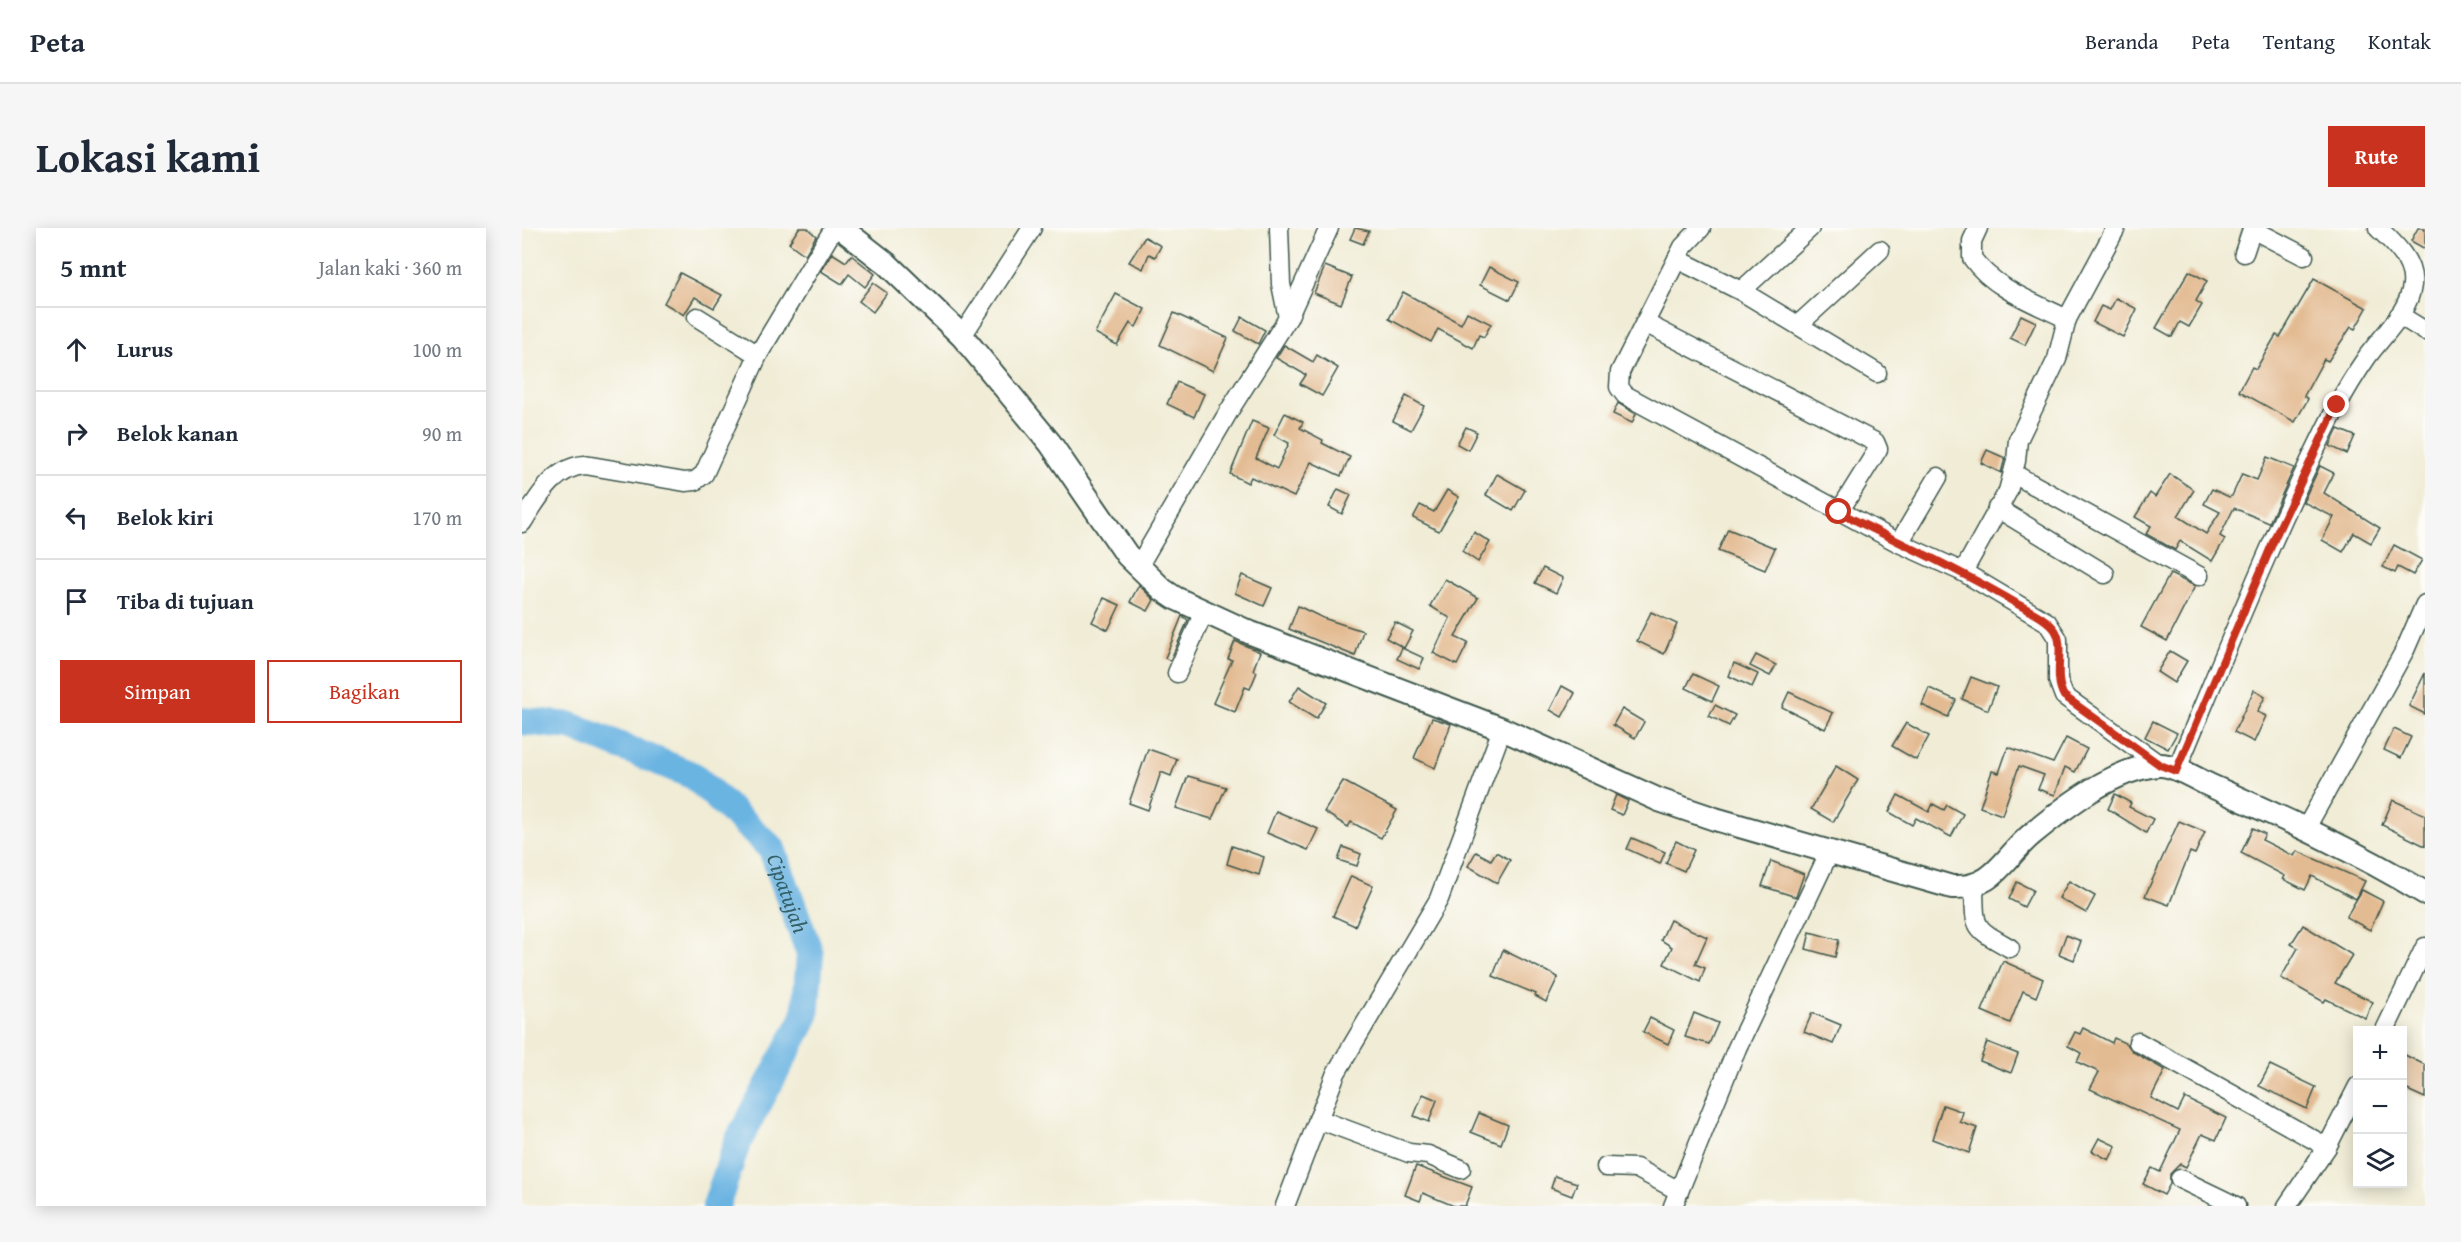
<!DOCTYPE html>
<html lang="id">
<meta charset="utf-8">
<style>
body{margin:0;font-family:"Gentium Book Plus",serif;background:#f6f6f7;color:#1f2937}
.controls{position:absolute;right:18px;bottom:18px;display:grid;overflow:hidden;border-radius:0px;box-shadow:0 3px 15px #0003}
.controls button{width:54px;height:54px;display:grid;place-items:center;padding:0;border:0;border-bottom:2px solid #e0e1e3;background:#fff;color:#1f2937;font:30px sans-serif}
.stop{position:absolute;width:18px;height:18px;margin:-14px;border:4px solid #c8321e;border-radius:50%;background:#fff}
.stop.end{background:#c8321e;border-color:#fff;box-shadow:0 2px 6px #0008}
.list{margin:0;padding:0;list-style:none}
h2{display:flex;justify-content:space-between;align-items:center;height:78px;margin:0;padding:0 24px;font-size:26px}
h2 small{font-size:20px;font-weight:400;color:#747a83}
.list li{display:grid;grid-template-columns:39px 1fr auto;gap:18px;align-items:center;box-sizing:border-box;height:84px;padding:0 24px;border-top:2px solid #e0e1e3}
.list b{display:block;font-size:22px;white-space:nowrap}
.list em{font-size:20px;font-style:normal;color:#747a83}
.actions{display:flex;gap:12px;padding:18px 24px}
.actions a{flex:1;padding:14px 0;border:2px solid #c8321e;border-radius:0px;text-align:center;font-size:21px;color:#c8321e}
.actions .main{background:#c8321e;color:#fff}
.icon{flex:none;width:33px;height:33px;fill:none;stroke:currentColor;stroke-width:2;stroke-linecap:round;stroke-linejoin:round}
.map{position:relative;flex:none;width:1903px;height:978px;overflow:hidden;border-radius:0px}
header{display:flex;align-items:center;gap:36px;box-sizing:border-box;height:84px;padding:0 30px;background:#fff;border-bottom:2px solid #e0e1e3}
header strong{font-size:28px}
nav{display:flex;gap:33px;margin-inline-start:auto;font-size:21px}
.intro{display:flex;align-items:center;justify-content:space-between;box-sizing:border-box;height:144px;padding:0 36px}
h1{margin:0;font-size:42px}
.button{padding:15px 27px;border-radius:0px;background:#c8321e;color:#fff;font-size:21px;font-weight:700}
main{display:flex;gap:36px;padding:0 36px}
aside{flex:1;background:#fff;border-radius:0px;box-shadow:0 3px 15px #0003}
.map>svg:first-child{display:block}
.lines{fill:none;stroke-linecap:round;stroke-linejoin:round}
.river{stroke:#6ab4e2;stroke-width:28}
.building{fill:#e3bb93}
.minor-casing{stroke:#3e574c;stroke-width:21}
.tertiary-casing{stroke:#3e574c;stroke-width:26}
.minor{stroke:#fff;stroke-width:18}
.tertiary{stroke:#fff;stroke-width:22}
.route{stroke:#c8321e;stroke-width:8}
.labels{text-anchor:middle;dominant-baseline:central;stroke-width:4.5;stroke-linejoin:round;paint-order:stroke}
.water-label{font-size:22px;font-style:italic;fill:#366168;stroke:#fdfcf7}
</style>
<header>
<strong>Peta</strong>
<nav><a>Beranda</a><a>Peta</a><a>Tentang</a><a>Kontak</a></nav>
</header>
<div class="intro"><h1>Lokasi kami</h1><a class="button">Rute</a></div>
<main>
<aside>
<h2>5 mnt<small>Jalan kaki · 360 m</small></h2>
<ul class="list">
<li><svg class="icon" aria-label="ahead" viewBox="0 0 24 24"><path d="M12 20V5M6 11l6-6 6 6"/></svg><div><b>Lurus</b></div><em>100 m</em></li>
<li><svg class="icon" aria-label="right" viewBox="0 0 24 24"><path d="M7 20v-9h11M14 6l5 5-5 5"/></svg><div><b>Belok kanan</b></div><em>90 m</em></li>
<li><svg class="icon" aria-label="left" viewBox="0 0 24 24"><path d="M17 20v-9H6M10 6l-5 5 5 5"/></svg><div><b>Belok kiri</b></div><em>170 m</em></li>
<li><svg class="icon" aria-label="arrive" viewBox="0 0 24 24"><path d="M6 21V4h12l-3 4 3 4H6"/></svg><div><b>Tiba di tujuan</b></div></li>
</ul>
<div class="actions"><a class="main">Simpan</a><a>Bagikan</a></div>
</aside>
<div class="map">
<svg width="1903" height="978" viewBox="0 0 1903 978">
<rect width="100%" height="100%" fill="#fdfcf7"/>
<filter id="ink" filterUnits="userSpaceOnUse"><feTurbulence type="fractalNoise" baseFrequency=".0167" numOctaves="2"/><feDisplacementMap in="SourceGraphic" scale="12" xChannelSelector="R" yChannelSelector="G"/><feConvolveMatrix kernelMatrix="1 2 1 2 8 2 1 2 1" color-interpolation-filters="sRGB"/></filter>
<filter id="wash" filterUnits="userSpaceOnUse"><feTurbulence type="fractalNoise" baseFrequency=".008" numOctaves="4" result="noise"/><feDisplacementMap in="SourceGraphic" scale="24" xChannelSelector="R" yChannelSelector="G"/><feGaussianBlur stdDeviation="1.35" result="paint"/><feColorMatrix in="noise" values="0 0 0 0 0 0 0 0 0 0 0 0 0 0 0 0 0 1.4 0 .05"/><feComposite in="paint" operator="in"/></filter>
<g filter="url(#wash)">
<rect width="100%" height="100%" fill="#f0ecd6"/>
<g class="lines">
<!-- river -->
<path class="river" id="s1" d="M0 493 49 498 172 548 250 621 288 726 283 789 215 915 194 978"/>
</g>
<g id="blocks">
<!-- building -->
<g class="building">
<path d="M277 0H285L294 8 283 27 267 15Z"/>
<path d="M833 0 847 3 841 16 828 11Z"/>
<path d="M1896 0H1903V21L1889 13Z"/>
<path d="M623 9 639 18 633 29 627 26 621 41 607 34Z"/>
<path d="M310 25 324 34 329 27 353 46 343 59 327 46 320 56 299 43Z"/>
<path d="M803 38 830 49 819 76 792 65Z"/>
<path d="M967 39 997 54 988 72 958 57Z"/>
<path d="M1667 43 1685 53 1674 73 1680 77 1667 99 1658 94 1650 109 1634 100Z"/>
<path d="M158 45 200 67 192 80 173 69 162 87 142 75Z"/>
<path d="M1792 51 1845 80 1833 101 1829 99 1806 133 1802 131 1782 168 1786 171 1773 194 1717 163 1730 139 1734 141 1754 107 1758 109Z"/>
<path d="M351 55 365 65 351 84 337 73Z"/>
<path d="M881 64 939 96 945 84 969 96 962 109 957 107 951 120 916 101 909 114 867 91Z"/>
<path d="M594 66 623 81 614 99 608 95 595 117 573 105Z"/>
<path d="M1594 70 1615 81 1601 109 1571 94 1579 78 1588 82Z"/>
<path d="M652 85 706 110 691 143 638 117Z"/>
<path d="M1499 87 1514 94 1503 117 1488 110Z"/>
<path d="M720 89 743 102 736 116 713 103Z"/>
<path d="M762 117 791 134 795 127 816 140 800 168 778 156 784 147 754 130Z"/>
<path d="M655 154 682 166 672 189 645 176Z"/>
<path d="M884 168 902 178 889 202 871 193Z"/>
<path d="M1096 175 1114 186 1110 195 1091 186Z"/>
<path d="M763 185 781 194 778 200 801 212 800 215 828 229 819 248 789 234 772 269 729 249 726 255 708 246 730 193 747 200 734 230 755 241 767 215 752 207Z"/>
<path d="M944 199 955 204 946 222 935 216Z"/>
<path d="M1816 201 1833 208 1825 226 1808 218Z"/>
<path d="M1465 222 1483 230 1479 245 1459 235Z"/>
<path d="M1745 229 1772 240 1747 295 1712 280 1698 308 1703 311 1690 333 1658 313 1653 322 1624 306 1629 298 1613 289 1628 265 1633 269 1648 246 1672 262 1656 288 1684 306 1698 284 1682 276 1690 261 1707 269 1710 268 1720 246 1735 252Z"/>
<path d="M1798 238 1812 245 1802 265 1858 300 1849 315 1832 305 1821 324 1800 312 1812 289 1781 274Z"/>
<path d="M975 246 1003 262 991 283 964 267Z"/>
<path d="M816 261 829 267 820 286 807 279Z"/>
<path d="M925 262 937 269 917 303 891 290 898 277 912 284Z"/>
<path d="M1206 301 1253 320 1243 342 1196 323Z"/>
<path d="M952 304 968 314 956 334 940 323Z"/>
<path d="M1872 317 1900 332 1891 347 1876 339 1873 345 1861 339Z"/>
<path d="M1021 340 1041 350 1034 365 1013 355Z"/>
<path d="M1648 346 1673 358 1645 413 1619 399Z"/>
<path d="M720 347 750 360 742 378 713 365Z"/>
<path d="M923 351 956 370 933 409 946 415 935 437 911 425 928 390 908 378Z"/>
<path d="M617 357 632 372 626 383 608 374Z"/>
<path d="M582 370 598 377 586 402 570 394Z"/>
<path d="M776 378 801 390 841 403 833 428 767 401Z"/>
<path d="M1129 384 1155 396 1142 426 1115 413Z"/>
<path d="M660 388 666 392 648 433 643 430Z"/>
<path d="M873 394 891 403 882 420 864 410Z"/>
<path d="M713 413 738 424 731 442 735 444 728 461 723 459 713 484 691 475 710 432 706 431Z"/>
<path d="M880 420 902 430 897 441 875 431Z"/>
<path d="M1648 423 1665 433 1652 455 1635 444Z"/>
<path d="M1234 427 1254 437 1248 448 1228 438Z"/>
<path d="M1212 435 1236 446 1230 459 1207 448Z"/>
<path d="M1903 445V486L1887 478Z"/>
<path d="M1171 446 1197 458 1190 473 1164 460Z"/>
<path d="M1449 449 1475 459 1466 482 1440 471Z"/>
<path d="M777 458 804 475 794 491 767 474Z"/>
<path d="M1040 458 1053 465 1040 489 1028 482Z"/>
<path d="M1407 460 1434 472 1426 489 1400 477Z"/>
<path d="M1732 462 1743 469 1735 484 1744 488 1732 514 1712 504Z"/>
<path d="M1267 464 1311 485 1303 501 1260 479Z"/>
<path d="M1193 477 1213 487 1207 498 1187 488Z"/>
<path d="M1100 481 1122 494 1113 510 1091 497Z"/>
<path d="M910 490 929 496 913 540 892 530Z"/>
<path d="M1631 493 1655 505 1646 521 1623 509Z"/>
<path d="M1384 495 1407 508 1394 532 1370 518Z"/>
<path d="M1872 501 1889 509 1879 530 1862 522Z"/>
<path d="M1544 510 1565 521 1553 544 1543 539 1533 567 1516 561 1522 547 1497 538 1480 587 1458 579 1470 543 1477 545 1486 519 1531 535Z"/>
<path d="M626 521 655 531 649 548 639 544 626 582 607 575Z"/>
<path d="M1314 538 1336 552 1311 594 1289 581Z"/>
<path d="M666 548 704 559 690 591 654 580Z"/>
<path d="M821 553 875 582 859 610 829 594 826 599 802 584Z"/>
<path d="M1593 566 1609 575 1607 579 1631 591 1624 605 1586 581Z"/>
<path d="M1094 567 1106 573 1100 587 1088 582Z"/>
<path d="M1376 567 1407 584 1411 576 1422 582 1425 577 1441 586 1429 609 1394 590 1390 597 1367 584Z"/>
<path d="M1871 572 1903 587V618L1860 597Z"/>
<path d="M754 583 796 601 786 622 745 605Z"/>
<path d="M1657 593 1683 604 1673 626 1668 624 1647 677 1623 668Z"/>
<path d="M1731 600 1743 606 1740 612 1772 628 1775 623 1843 653 1834 671 1790 648 1783 662 1761 651 1763 648 1719 625Z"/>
<path d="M1110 610 1143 624 1138 636 1105 621Z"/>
<path d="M1154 613 1172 622 1162 643 1144 635Z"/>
<path d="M710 618 742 629 737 647 705 636Z"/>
<path d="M821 619 839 626 835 638 816 632Z"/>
<path d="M954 624 969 632 974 624 988 632 975 655 946 638Z"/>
<path d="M1249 633 1282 646 1274 669 1240 658Z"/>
<path d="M829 648 851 658 833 698 811 688Z"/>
<path d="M1547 653 1573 668 1564 685 1537 670Z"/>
<path d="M1495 654 1511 662 1502 679 1487 671Z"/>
<path d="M1840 662 1861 673 1848 702 1824 689Z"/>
<path d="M1148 692 1185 709 1173 736 1183 740 1178 754 1142 736 1150 719 1139 712Z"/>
<path d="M1781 697 1830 727 1813 755 1851 774 1843 790 1804 771 1802 774 1759 750 1776 720 1769 716Z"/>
<path d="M1288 704 1317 712 1313 729 1284 721Z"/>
<path d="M1544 707 1559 713 1552 732 1537 726Z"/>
<path d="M981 722 1036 749 1024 774 1013 768 1014 766 971 748Z"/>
<path d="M1481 733 1521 751 1514 769 1501 763 1488 795 1460 783Z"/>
<path d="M1172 785 1196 795 1187 816 1163 809Z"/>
<path d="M1290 785 1319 797 1311 816 1282 804Z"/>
<path d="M1128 790 1152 802 1146 816 1121 804Z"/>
<path d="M1561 800 1590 815 1592 810 1605 816 1611 824 1643 842 1629 870 1656 884 1663 870 1704 890 1694 912 1680 906 1664 939 1658 936 1648 946V956L1642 967 1621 956 1630 940 1638 944 1658 902 1568 861 1577 844 1555 834 1559 825 1546 818 1553 804 1558 806Z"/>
<path d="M1465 814 1496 826 1489 845 1458 833Z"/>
<path d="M1881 826 1903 837V870L1881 860Z"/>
<path d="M1748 837 1794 859 1785 881 1737 858Z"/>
<path d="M901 866 915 872 907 894 892 888Z"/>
<path d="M1421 877 1441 884 1438 894 1455 900 1447 925 1410 911Z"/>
<path d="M957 885 986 897 979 916 949 904Z"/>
<path d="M1577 910 1594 918 1587 932 1570 923Z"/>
<path d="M894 938 950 959 943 978H932L901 965 898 973 883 967Z"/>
<path d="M1033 948 1055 955 1050 968 1029 960Z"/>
</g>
</g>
</g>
<g filter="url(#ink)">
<use href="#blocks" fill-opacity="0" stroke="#3e574c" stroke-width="1.5"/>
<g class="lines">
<defs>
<g id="minor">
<path d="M757 0 759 56 766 90"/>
<path d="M1179 0 1161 19 1098 144 1097 159 1103 167 1377 315 1441 344 1525 394 1536 411V452L1542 468 1638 537"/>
<path d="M1456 0 1450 13V30C1472 61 1513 75 1545 91"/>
<path d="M1722 25 1730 1 1782 28"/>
<path d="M1155 31 1219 63 1355 145"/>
<path d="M1219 63 1288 0"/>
<path d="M1877 87 1903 103"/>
<path d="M175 89 236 127"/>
<path d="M1123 95 1353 214 1356 221 1317 284"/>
<path d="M1276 97 1358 22"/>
<path d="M440 108 510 0"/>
<path d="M1492 246 1677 348"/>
<path d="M1475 280 1583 346"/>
<path d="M0 295C16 270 32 239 63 237L163 254 173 253 182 246 236 127 312 0"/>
<path d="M1377 315 1416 249"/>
<path d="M616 339 707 183 766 90 807 0"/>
<path d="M1441 344 1486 263 1494 233 1496 212 1535 131 1545 91 1594 0"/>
<path d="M655 445 682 384"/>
<path d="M1654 543C1705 421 1754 298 1814 180 1823 163 1834 145 1845 129 1860 108 1887 84 1890 57 1893 34 1871 14 1856 0"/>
<path d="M1784 600 1883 422 1903 376"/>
<path d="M1452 659C1453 702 1451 699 1488 720"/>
<path d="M1863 802 1903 719"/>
<path d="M1616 814 1805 919"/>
<path d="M796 891 887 925 906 927 939 941"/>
<path d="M1084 939 1114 940 1157 963"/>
<path d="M1658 951 1714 978"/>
<path d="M763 978 814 845 917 671 980 501"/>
<path d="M1151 978 1215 820 1308 623"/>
<path d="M1765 978 1805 919 1836 858"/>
</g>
<path id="tertiary" d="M319 0 365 36 440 108 528 215 605 327 641 362 653 370 729 405 980 501 1137 572 1193 591 1430 659C1473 661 1481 630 1510 606 1543 579 1592 540 1637 537 1651 536 1674 551 1687 557 1761 590 1834 623 1903 665"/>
</defs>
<!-- minor casing -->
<use href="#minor" class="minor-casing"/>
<!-- tertiary casing -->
<use href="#tertiary" class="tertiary-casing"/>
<!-- minor -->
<use href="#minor" class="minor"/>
<!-- tertiary -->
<use href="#tertiary" class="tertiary"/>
</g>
</g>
<g class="lines" filter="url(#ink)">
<!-- route -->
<path class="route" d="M1317 284C1375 314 1435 340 1492 374 1505 382 1524 389 1533 402 1544 419 1530 447 1542 468L1638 537 1654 543 1754 307 1815 177"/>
</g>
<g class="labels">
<!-- water labels -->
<g class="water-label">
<text stroke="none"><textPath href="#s1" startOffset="336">Cipatujah</textPath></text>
</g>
</g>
</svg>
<div class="controls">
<button>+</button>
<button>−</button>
<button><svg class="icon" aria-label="layers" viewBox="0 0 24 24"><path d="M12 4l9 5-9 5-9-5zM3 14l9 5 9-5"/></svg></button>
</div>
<div class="stop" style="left:1317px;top:284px"></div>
<div class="stop end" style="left:1815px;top:177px"></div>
</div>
</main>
